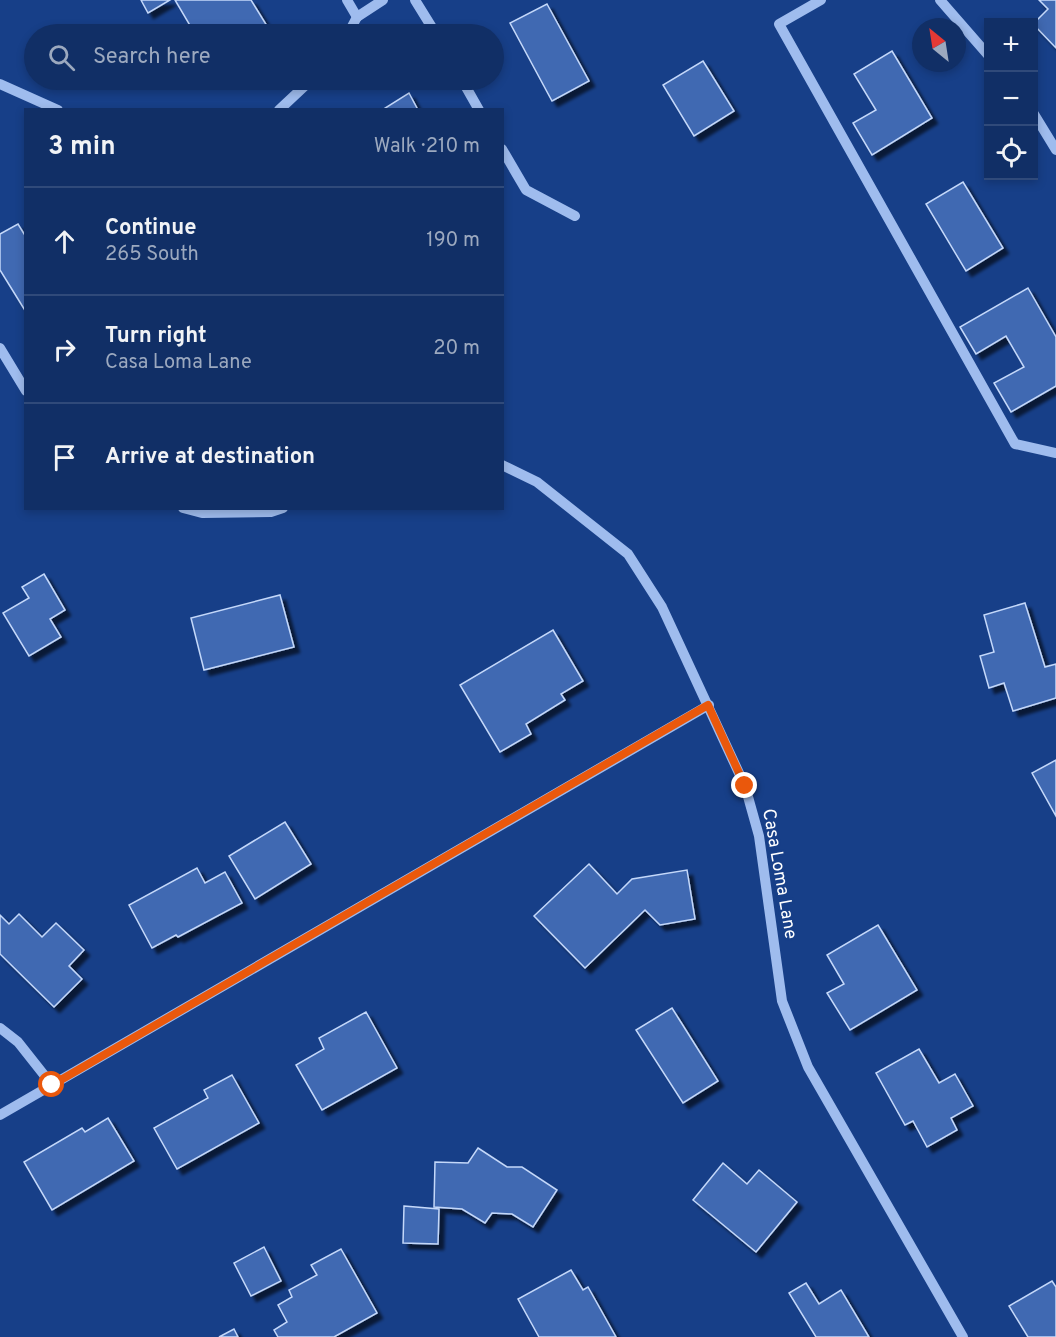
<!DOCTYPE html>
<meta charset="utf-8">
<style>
body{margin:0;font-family:Overpass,sans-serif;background:#1e3b6f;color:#f1f3f6}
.controls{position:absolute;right:18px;top:18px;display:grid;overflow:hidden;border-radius:0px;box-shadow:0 3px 9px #0003}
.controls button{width:54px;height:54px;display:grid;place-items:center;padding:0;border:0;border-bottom:2px solid #304a7a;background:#112f66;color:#f1f3f6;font:30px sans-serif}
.compass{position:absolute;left:912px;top:18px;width:54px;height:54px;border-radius:50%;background:#112f66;box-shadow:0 3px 9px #0003;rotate:330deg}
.stop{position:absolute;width:18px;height:18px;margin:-14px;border:4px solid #ea580c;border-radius:50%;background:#fff}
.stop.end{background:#ea580c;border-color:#fff;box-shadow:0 2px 6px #0008}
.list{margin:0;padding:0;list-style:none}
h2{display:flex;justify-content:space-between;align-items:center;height:78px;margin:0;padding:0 24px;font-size:26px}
h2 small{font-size:20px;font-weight:400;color:#9ca9bf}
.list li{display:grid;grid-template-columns:39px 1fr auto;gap:18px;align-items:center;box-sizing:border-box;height:108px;padding:0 24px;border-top:2px solid #304a7a}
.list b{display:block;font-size:22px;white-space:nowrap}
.list p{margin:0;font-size:20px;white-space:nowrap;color:#9ca9bf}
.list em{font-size:20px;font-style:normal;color:#9ca9bf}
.icon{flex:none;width:33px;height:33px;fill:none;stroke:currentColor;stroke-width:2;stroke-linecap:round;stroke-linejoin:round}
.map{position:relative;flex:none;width:1056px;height:1337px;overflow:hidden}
.search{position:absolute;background:#112f66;box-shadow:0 3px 9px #0003;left:24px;top:24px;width:480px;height:66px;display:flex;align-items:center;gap:15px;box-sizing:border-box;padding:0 21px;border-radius:33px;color:#9ca9bf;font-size:22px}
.panel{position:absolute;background:#112f66;box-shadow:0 3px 9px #0003;left:24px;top:108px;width:480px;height:402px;border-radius:0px}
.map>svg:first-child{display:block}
.building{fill:#4069b2;stroke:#c4d8fa;stroke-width:1.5;filter:url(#shadow)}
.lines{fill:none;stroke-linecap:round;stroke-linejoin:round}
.minor{stroke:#9fbcee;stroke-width:10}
.route{stroke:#ea580c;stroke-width:8}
.labels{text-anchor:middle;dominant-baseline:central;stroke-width:5;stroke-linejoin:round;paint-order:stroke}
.street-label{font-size:18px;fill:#fff;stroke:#173f88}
</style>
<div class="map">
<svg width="1056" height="1337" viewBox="0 0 1056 1337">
<defs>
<filter id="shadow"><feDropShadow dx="5.5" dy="5.5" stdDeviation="1.5" flood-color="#0009"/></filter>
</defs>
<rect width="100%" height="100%" fill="#173f88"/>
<!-- building -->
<g class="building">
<path d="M141 0H170L148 13Z"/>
<path d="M175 0H251L272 34H195Z"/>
<path d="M1039 0H1056V48L1034 25V23L1048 9Z"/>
<path d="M547 4 589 81 552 101 510 23Z"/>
<path d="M892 51 932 118 872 155 853 123 876 110 854 74Z"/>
<path d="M703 61 734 111 694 136 663 85Z"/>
<path d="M409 93 418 110H382Z"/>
<path d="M963 182 1003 248 966 271 926 204Z"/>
<path d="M18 224 26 237V312L0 270V234Z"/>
<path d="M1028 288 1056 337V386L1011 412 994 383 1024 367 1006 336 976 354 960 327Z"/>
<path d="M44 574 65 610 50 619 61 637 29 656 3 613 29 598 22 587Z"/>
<path d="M280 595 294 647 204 670 191 618Z"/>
<path d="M1025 603 1045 667 1056 664V698L1013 711 1004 683 989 688 980 656 994 652 984 615Z"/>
<path d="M553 630 583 681 561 694 565 700 526 724 531 734 500 752 460 685Z"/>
<path d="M1056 760V816L1032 773Z"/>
<path d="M285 822 311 864 255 899 229 856Z"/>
<path d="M589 864 617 894 632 879 687 870 695 919 660 925 645 910 585 968 534 916Z"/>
<path d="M197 868 205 883 225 872 242 903 178 937 176 935 152 948 129 905Z"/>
<path d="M19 914 42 937 56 923 84 950 69 966 82 979 54 1007 0 954V915L9 924Z"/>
<path d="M878 925 917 990 850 1030 827 993 844 984 827 955Z"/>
<path d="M672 1008 718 1081 683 1103 636 1030Z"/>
<path d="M366 1012 397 1068 322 1110 296 1065 324 1049 319 1038Z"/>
<path d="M919 1049 939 1083 955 1074 973 1106 951 1118 957 1130 927 1147 913 1121 905 1125 876 1073Z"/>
<path d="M232 1075 259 1123 177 1169 154 1128 208 1098 204 1090Z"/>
<path d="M108 1118 134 1161 52 1210 24 1162 82 1128 85 1132Z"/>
<path d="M478 1148 507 1167H522L557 1190 533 1227 512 1214 492 1213 485 1223 462 1209 434 1207 435 1162 468 1163Z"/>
<path d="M723 1163 747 1184 759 1170 797 1202 756 1252 693 1200Z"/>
<path d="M404 1206 439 1209 438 1244 403 1243Z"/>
<path d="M264 1247 281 1281 251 1296 234 1263Z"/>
<path d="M341 1249 377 1313 334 1337H278L274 1330 287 1322 278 1305 292 1297 289 1290 317 1275 311 1265Z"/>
<path d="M571 1270 583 1290 588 1287 616 1337H539L518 1299Z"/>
<path d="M1052 1281 1056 1287V1337H1028L1009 1306Z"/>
<path d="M806 1283 819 1304 841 1290 869 1337H816L789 1293Z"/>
<path d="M234 1329 238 1337H219Z"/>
</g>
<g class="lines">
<!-- minor -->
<g class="minor">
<path d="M347 0 357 17"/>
<path d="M415 0 436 34"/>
<path d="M821 0 779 24 1015 444 1056 453"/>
<path d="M940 0 988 55"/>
<path d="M357 17 383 0"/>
<path d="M348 34 357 17"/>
<path d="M462 80 479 110"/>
<path d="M0 84 58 110"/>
<path d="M279 110 311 80"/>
<path d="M1034 114 1056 150"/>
<path d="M502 149 526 190 575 216"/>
<path d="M0 348 26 391"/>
<path d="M502 465 537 482 628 554 662 607 745 786 759 836 782 1001 808 1067 963 1337"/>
<path d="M183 508 202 513 271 512 283 508"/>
<path d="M0 1028 18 1042 52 1085"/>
<path d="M0 1115 709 705"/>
</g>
</g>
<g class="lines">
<!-- route -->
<path class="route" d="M52 1085 708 705 745 786"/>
</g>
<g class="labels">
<!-- street labels -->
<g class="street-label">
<text transform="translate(779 874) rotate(80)">Casa Loma Lane</text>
</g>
</g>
</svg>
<div class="controls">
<button>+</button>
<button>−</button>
<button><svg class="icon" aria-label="locate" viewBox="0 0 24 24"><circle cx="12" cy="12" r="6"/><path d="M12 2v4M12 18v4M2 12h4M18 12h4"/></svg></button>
</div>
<svg class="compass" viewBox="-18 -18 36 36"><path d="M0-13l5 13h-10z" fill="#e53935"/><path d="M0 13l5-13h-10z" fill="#9ca9bf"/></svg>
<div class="stop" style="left:52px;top:1085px"></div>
<div class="stop end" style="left:745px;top:786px"></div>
<div class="search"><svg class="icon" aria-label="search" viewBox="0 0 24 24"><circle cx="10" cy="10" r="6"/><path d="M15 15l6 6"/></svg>Search here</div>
<section class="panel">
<h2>3 min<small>Walk · 210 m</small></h2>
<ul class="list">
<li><svg class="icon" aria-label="ahead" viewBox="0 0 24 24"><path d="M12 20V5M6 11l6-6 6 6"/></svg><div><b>Continue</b><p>265 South</p></div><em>190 m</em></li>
<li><svg class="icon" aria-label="right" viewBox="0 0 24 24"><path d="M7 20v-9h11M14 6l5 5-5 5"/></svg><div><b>Turn right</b><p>Casa Loma Lane</p></div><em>20 m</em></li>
<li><svg class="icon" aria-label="arrive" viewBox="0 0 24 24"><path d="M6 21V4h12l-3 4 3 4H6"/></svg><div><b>Arrive at destination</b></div></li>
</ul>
</section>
</div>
